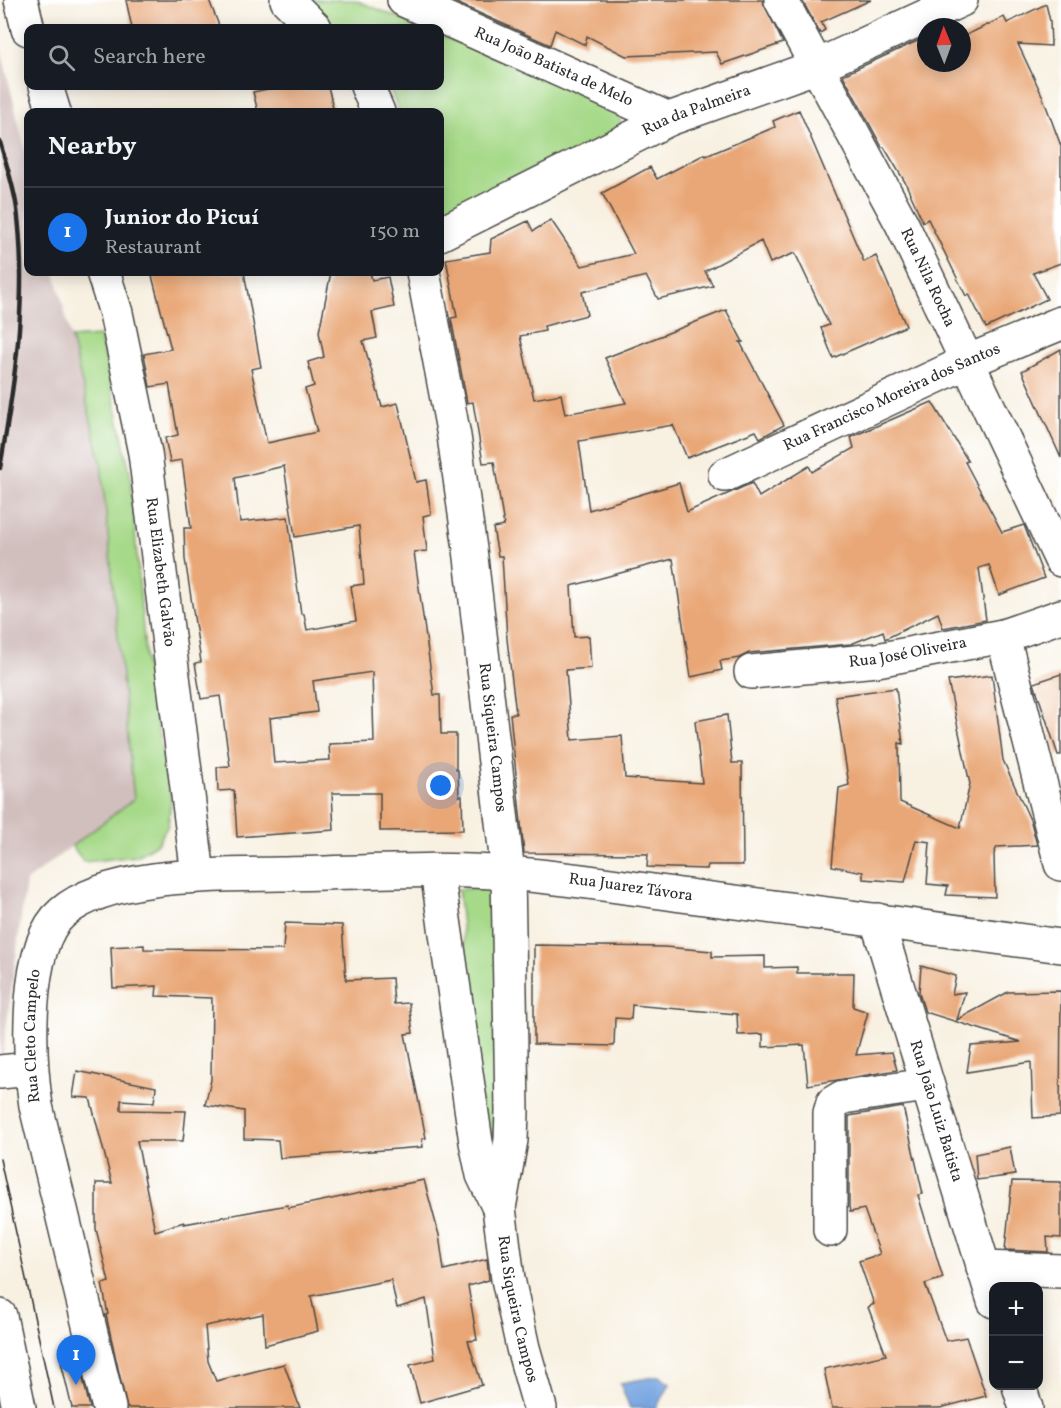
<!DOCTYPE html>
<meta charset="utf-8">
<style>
body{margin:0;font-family:Vollkorn,serif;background:#20242c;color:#f1f3f6}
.controls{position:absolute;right:18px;bottom:18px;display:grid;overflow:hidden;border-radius:12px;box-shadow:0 3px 15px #0003}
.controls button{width:54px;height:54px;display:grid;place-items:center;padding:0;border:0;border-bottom:2px solid #363941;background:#171b24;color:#f1f3f6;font:30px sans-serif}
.compass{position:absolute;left:917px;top:18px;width:54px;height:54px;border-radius:50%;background:#171b24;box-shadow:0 3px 15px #0003;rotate:359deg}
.you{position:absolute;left:441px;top:786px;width:21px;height:21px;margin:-15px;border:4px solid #fff;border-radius:50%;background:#1a73e8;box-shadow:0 0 0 9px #1a73e833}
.badge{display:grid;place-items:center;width:39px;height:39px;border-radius:50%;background:#1a73e8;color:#fff;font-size:20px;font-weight:700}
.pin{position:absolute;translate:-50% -50px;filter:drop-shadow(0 2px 3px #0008)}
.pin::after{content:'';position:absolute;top:32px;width:21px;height:18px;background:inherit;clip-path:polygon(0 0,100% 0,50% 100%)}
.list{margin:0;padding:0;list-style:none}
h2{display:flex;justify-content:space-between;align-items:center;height:78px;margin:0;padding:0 24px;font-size:26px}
h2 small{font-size:20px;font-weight:400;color:#9ea1a6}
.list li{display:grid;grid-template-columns:39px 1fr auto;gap:18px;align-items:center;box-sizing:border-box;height:90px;padding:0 24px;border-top:2px solid #363941}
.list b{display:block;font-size:22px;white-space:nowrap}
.list p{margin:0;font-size:20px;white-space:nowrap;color:#9ea1a6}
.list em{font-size:20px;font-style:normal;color:#9ea1a6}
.icon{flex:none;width:33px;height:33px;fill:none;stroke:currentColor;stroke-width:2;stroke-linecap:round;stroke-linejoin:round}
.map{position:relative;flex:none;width:1061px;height:1408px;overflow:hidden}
.search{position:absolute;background:#171b24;box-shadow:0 3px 15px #0003;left:24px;top:24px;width:420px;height:66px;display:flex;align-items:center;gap:15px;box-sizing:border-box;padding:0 21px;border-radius:12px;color:#9ea1a6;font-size:22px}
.panel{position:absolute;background:#171b24;box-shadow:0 3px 15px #0003;left:24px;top:108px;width:420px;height:168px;border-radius:12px}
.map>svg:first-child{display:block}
.industrial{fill:#d1bfbd}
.green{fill:#a6d988;stroke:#68825a;stroke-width:1.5}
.water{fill:#78a6e1;stroke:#526886;stroke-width:1.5}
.building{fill:#e9a777;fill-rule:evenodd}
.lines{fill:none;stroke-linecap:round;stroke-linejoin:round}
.minor-casing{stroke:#4a4946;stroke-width:36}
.minor{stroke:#fff;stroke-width:33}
.tram{stroke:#2b2b2b;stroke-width:1.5}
.rail{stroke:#2b2b2b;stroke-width:4.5}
.labels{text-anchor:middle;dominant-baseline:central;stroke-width:6;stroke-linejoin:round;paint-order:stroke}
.street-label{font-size:16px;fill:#2b2b2b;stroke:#fff}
</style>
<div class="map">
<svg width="1061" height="1408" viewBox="0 0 1061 1408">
<rect width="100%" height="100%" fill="#fff"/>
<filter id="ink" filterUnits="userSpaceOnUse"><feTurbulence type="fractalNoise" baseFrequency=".0167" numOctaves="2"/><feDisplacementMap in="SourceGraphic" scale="12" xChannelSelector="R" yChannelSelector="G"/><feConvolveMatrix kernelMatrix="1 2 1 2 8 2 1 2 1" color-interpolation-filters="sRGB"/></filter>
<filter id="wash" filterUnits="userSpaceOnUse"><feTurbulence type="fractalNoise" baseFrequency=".008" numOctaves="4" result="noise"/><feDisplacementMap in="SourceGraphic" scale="24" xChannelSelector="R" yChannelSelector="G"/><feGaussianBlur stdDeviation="1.35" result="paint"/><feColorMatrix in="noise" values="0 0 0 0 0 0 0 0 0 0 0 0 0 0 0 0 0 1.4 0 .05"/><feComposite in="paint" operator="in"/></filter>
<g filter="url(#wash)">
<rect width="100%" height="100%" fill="#f8f1e2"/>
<!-- industrial -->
<path class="industrial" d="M0 45 28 162V272H55L101 462 134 799 26 881 3 1053 0 1054Z"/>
<!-- green -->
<g class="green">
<path d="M310 0H355L424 28H330Z"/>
<path d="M440 35 618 110 622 133 451 214H440V112H399L389 86H440Z"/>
<path d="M100 336 130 472 146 665 171 801 168 825 158 843 137 856 84 862 72 846 134 799 101 462 71 338Z"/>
<path d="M500 887 498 1156 487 1160 458 889Z"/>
</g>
<!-- water -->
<path class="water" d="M659 1376 670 1384 656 1408H630L620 1383Z"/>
<g id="blocks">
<!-- building -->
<g class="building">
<path d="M126 0H209L220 28H132Z"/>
<path d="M450 0H762L783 43 722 64 716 52 626 56 587 36 585 45 555 30 550 45Z"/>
<path d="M802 0H871L821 22 825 30 820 33Z"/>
<path d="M1046 4 1050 21 1051 46 1018 44 1042 95 1061 146V263L1033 273 1047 299 986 328 969 294 966 296 928 219 923 222 905 182 884 147H882L843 75 926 37V63H962V37L1004 17 1007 23Z"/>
<path d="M282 86H328L334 112H258L253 92Z"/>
<path d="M799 110 864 262 876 256 906 326 833 358 821 328 829 325 795 253 770 263 761 241 705 271 713 286 658 299 646 276 582 292 587 315 544 326 545 331 520 336 534 399 561 394 565 414 626 403 605 358 726 310 743 342H740L784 425 760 438 756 431 687 458 673 425 579 441 589 510 679 483 687 512 752 483 759 497 809 466 812 472 854 448 851 437 932 402 968 461 965 462 1002 532 1024 525 1044 578 999 595 989 565 979 568 986 620 943 628 938 613 885 639 883 631 851 644 749 653 739 658 720 661 722 670 691 677 673 559 571 586 574 637 589 636 591 668 566 670 572 740 622 736 625 778 702 783 695 721 727 715 732 763H742L743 865H708L707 869 672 868 647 867 648 854 524 853 510 714H516L507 639 502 556H498L493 528 504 526 494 462 483 463 473 402 467 403 451 318 457 317 446 259 490 252 491 239 528 221 533 231 551 220 582 266 634 254 602 193 650 167 657 179 705 154 706 156 775 127 773 121Z"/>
<path d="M151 272H244L261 367 251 369 267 443 317 432 305 389 314 386 308 362 324 357 319 332 331 272H370L372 280 388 277 394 307 372 312 377 338 363 341 382 407 398 403 416 482 426 480 431 514 423 516 427 551 414 552 434 695H440L441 734H456V770H458L459 796H462L463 830 380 831V793H332L334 830 237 837 234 790 218 791 217 767 230 766 220 696 201 699 195 663 201 662 185 559 184 528H191L182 460 170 462 165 438 178 435 169 384 150 387 144 354 171 349ZM284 466 295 537 359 526 364 584 351 586 356 621 307 630 304 614H301L288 517 240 522 235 478ZM372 672 374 742 329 744 330 760 274 763 270 718 317 712 313 681Z"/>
<path d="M1061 349V458L1022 371Z"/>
<path d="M1061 674V755H1058L1034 683Z"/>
<path d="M992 675 1003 760 1031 822 1037 845 997 847 994 854 995 897 946 895 948 886 927 884 930 842 916 840 905 882 863 879V872L832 866 839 788 849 785 835 696 896 688 903 744 899 743 900 802 960 828 970 784 948 681Z"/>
<path d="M285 923 342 925 346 980 392 978 394 1004 409 1003 413 1033 405 1034 426 1138 422 1139 423 1147 280 1158 278 1140 244 1139V1111L205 1105 211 1080 212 998 156 996 157 986 113 988 111 947 144 945V949L283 950Z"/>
<path d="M534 945 664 947 712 951V957L765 956V968L797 967V973H854L853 1007 868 1012 856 1055 892 1052 897 1070 808 1085 804 1045 763 1047V1034L738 1035 737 1014 632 1005 631 1019 615 1018 614 1046 534 1044Z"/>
<path d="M921 966 956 976 952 994 965 992 957 1020 1008 992 1061 991 1060 1116 1033 1118 1031 1062 967 1072 971 1046 1021 1042 925 1012 919 993Z"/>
<path d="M77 1071 156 1087 154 1102 121 1100V1110L186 1111 183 1141H137L155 1231 184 1222V1224L287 1205 288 1208 424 1180 439 1235 444 1270 487 1259 489 1280 468 1286 477 1340 468 1341 482 1385 420 1403 410 1365 435 1359 426 1299 397 1308 391 1280 311 1296 318 1331 265 1345 263 1314 205 1326 208 1361 216 1381 284 1364 300 1408H127L106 1315 108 1314 102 1284 109 1282 96 1229V1183H112L90 1098 73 1097Z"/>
<path d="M903 1107 923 1194 918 1195 943 1278 925 1284 946 1341 966 1337 986 1396 940 1408H832L824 1369 886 1355 868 1307 874 1304 859 1261 880 1254 864 1209 850 1212 849 1206V1116Z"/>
<path d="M1010 1147 1015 1175 977 1180 975 1154Z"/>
<path d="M1012 1181 1061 1182V1238L1047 1237 1048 1252 1005 1250Z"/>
<path d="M78 1358 90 1408H72L61 1362Z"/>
</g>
</g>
</g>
<g filter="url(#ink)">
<use href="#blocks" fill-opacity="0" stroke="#4a4946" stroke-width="1.5"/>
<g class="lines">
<defs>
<g id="minor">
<path d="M21 0 28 29"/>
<path d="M287 0 315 28"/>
<path id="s1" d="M404 0 669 119"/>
<path id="s2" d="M781 0 902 224 1061 560"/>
<path d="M46 86 54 112"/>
<path d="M367 86 378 112"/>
<path id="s3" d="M440 234 669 119 815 67 961 0"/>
<path id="s4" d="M103 272 116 313 145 453 198 875"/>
<path id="s5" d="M423 272 454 436 470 549 508 873 512 1111 511 1140 499 1208 508 1279 523 1348 540 1408"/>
<path id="s6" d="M725 475 969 361 1061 323"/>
<path d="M1003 636 1061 864"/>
<path id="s7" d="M751 672 877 660 1003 636 1061 616"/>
<path d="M437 871 476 1142 483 1175 499 1208"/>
<path id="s8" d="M877 920 994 1301"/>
<path d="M0 1072 30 1069"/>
<path d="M830 1230V1113L833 1103 843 1097 927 1085"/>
<path d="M983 1268 1061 1271"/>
<path d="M0 1316 19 1408"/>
<path d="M1019 1386 1026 1408"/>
<path id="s9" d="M109 1408 36 1106C29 1059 23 946 62 913 109 872 219 875 280 874 355 873 431 867 505 873 564 877 622 887 681 895 808 911 934 928 1061 946"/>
</g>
</defs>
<!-- minor casing -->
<use href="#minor" class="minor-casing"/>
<!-- minor -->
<use href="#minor" class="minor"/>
<!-- tram -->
<path class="tram" d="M0 1159 54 1408"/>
<!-- rail -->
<path class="rail" d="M0 142C6 164 14 187 17 209 28 296 15 382 0 468"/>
</g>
</g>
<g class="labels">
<!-- street labels -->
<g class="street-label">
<text stroke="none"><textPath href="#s1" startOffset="164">Rua João Batista de Melo</textPath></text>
<text stroke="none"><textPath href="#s3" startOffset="285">Rua da Palmeira</textPath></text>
<text stroke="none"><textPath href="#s2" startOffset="314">Rua Nila Rocha</textPath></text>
<text stroke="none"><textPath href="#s6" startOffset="184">Rua Francisco Moreira dos Santos</textPath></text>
<text stroke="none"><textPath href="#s4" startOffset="306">Rua Elizabeth Galvão</textPath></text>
<text stroke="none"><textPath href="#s7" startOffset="158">Rua José Oliveira</textPath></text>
<text stroke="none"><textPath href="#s5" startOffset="471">Rua Siqueira Campos</textPath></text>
<text stroke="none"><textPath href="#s9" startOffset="1088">Rua Juarez Távora</textPath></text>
<text stroke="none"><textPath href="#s9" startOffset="381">Rua Cleto Campelo</textPath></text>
<text stroke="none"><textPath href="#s8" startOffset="200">Rua João Luiz Batista</textPath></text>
<text stroke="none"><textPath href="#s5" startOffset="1046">Rua Siqueira Campos</textPath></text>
</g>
</g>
</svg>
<div class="controls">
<button>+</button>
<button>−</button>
</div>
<svg class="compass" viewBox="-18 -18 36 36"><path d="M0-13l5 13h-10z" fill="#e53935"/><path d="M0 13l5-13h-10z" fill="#9ea1a6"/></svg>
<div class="you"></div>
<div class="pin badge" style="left:76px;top:1385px">1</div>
<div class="search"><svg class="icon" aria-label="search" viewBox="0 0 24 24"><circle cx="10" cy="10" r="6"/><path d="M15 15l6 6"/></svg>Search here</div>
<section class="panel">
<h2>Nearby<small></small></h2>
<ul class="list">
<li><span class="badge">1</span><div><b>Junior do Picuí</b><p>Restaurant</p></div><em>150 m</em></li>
</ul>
</section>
</div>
